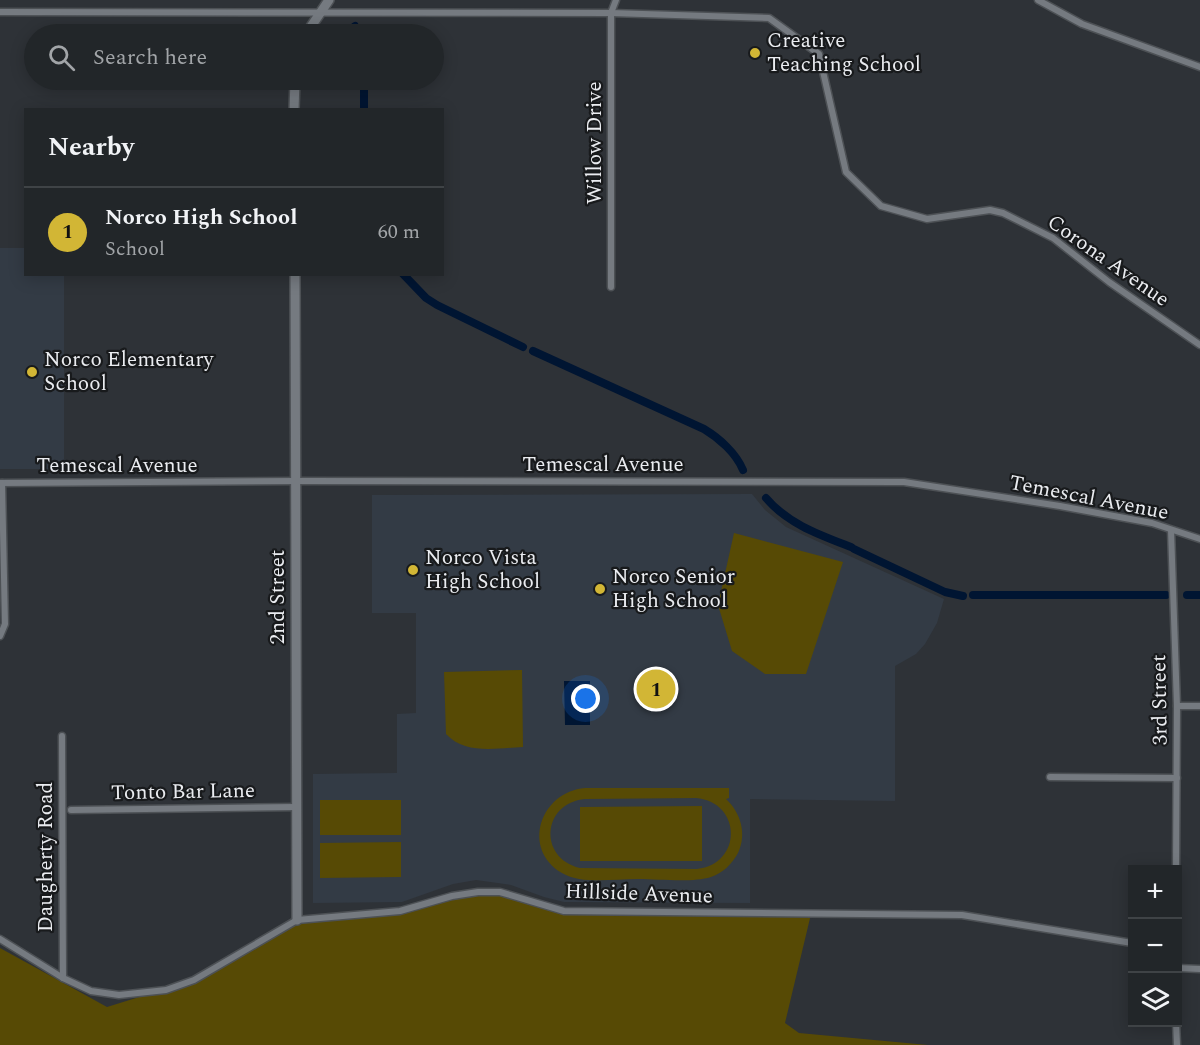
<!DOCTYPE html>
<meta charset="utf-8">
<style>
body{margin:0;font-family:Spectral,serif;background:#2e3235;color:#f1f3f6}
.controls{position:absolute;right:18px;bottom:18px;display:grid;overflow:hidden;border-radius:0px;box-shadow:0 3px 15px #0003}
.controls button{width:54px;height:54px;display:grid;place-items:center;padding:0;border:0;border-bottom:2px solid #3f4346;background:#222629;color:#f1f3f6;font:30px sans-serif}
.you{position:absolute;left:586px;top:699px;width:21px;height:21px;margin:-15px;border:4px solid #fff;border-radius:50%;background:#1a73e8;box-shadow:0 0 0 9px #1a73e833}
.badge{display:grid;place-items:center;width:39px;height:39px;border-radius:50%;background:#d2b635;color:#111;font-size:20px;font-weight:700}
.pin{position:absolute;translate:-50% -50%;border:3px solid #fff;box-shadow:0 2px 6px #0006}
.list{margin:0;padding:0;list-style:none}
h2{display:flex;justify-content:space-between;align-items:center;height:78px;margin:0;padding:0 24px;font-size:26px}
h2 small{font-size:20px;font-weight:400;color:#a2a5a8}
.list li{display:grid;grid-template-columns:39px 1fr auto;gap:18px;align-items:center;box-sizing:border-box;height:90px;padding:0 24px;border-top:2px solid #3f4346}
.list b{display:block;font-size:22px;white-space:nowrap}
.list p{margin:0;font-size:20px;white-space:nowrap;color:#a2a5a8}
.list em{font-size:20px;font-style:normal;color:#a2a5a8}
.icon{flex:none;width:33px;height:33px;fill:none;stroke:currentColor;stroke-width:2;stroke-linecap:round;stroke-linejoin:round}
.map{position:relative;flex:none;width:1200px;height:1045px;overflow:hidden}
.search{position:absolute;background:#222629;box-shadow:0 3px 15px #0003;left:24px;top:24px;width:420px;height:66px;display:flex;align-items:center;gap:15px;box-sizing:border-box;padding:0 21px;border-radius:33px;color:#a2a5a8;font-size:22px}
.panel{position:absolute;background:#222629;box-shadow:0 3px 15px #0003;left:24px;top:108px;width:420px;height:168px;border-radius:0px}
.map>svg:first-child{display:block}
.built{fill:#333b45}
.green{fill:#574a05;fill-rule:evenodd}
.water{fill:#001532}
.lines{fill:none;stroke-linecap:round;stroke-linejoin:round}
.canal{stroke:#001532;stroke-width:8}
.street-casing{stroke:#4d5155;stroke-width:9}
.secondary-casing{stroke:#4d5155;stroke-width:12}
.street{stroke:#757a80;stroke-width:6}
.secondary{stroke:#757a80;stroke-width:9}
.poi-dot{fill:#d2b635;stroke:#181a1c;stroke-width:2}
.labels{text-anchor:middle;dominant-baseline:central;stroke-width:4.5;stroke-linejoin:round;paint-order:stroke}
.poi-label{font-size:21px;fill:#eaecf0;stroke:#181a1c;text-anchor:start}
.street-label{font-size:21px;fill:#eaecf0;stroke:#181a1c}
</style>
<div class="map">
<svg width="1200" height="1045" viewBox="0 0 1200 1045">
<rect width="100%" height="100%" fill="#2e3237"/>
<!-- built -->
<g class="built">
<path d="M0 248H25L26 274 64 275V469H0Z"/>
<path d="M752 494 765 510 786 527 944 599 937 623 925 644 916 654 895 666V801L750 799V903L564 902 544 897 511 885 476 880 453 884 402 902 313 903V774L397 773V714L416 713V613H372V495Z"/>
</g>
<!-- green -->
<g class="green">
<path d="M734 533 843 562 806 674H765L732 651 718 605Z"/>
<path d="M522 670 523 747C497 748 465 755 446 734L444 672Z"/>
<path d="M585 788H729V798L726 799C741 813 747 834 738 853 732 864 723 873 711 877 692 883 660 879 638 879 619 879 598 882 579 879 573 878 567 876 562 873 521 849 540 792 585 788ZM696 798C742 802 743 864 697 869L580 868C538 858 542 803 585 799Z"/>
<rect x="320" y="800" width="81" height="35"/>
<path d="M702 806V861H580V807Z"/>
<path d="M401 842V877L320 878V843Z"/>
<path d="M500 892 564 911 811 914 785 1023 799 1033 928 1045H0V948L107 1007 194 980 297 920 400 911 452 896Z"/>
</g>
<!-- water -->
<path class="water" d="M564 681H590V725H565Z"/>
<g class="lines">
<!-- canal -->
<g class="canal">
<path d="M355 26 359 34"/>
<path d="M364 80V110"/>
<path d="M403 274 426 298 437 305 523 347"/>
<path d="M533 351 704 429C719 438 736 453 743 470"/>
<path d="M766 498C788 524 820 535 851 547"/>
<path d="M854 549 945 592 963 596"/>
<path d="M973 595H1166"/>
<path d="M1187 595H1200"/>
</g>
<defs>
<g id="street">
<path d="M1038 0 1082 24 1200 67"/>
<path d="M0 12 611 13 769 18 819 54 846 172 881 206 927 219 990 210 1003 213 1053 238 1109 282 1200 345"/>
<path d="M611 287V13L616 0"/>
<path d="M0 483 296 481 904 482 1060 506 1152 523 1200 539"/>
<path d="M1171 530 1177 706 1176 870"/>
<path d="M0 636 5 624 2 483"/>
<path d="M1177 706H1200"/>
<path d="M62 736 63 978"/>
<path d="M1050 777 1177 778"/>
<path d="M71 810 296 807"/>
<path d="M0 939 63 978 91 991 119 995 166 990 194 980 297 920 400 911 452 896 478 892H500L564 911 962 915 1132 943"/>
<path d="M1178 968 1200 969"/>
<path d="M1176 1022 1177 1045"/>
</g>
<g id="secondary">
<path d="M306 34 329 0"/>
<path d="M294 110 295 80"/>
<path d="M295 274 297 920"/>
</g>
</defs>
<!-- street casing -->
<use href="#street" class="street-casing"/>
<!-- secondary casing -->
<use href="#secondary" class="secondary-casing"/>
<!-- street -->
<use href="#street" class="street"/>
<!-- secondary -->
<use href="#secondary" class="secondary"/>
</g>
<!-- markers -->
<g class="poi-dot">
<circle cx="755" cy="53" r="6"/>
<circle cx="32" cy="372" r="6"/>
<circle cx="413" cy="570" r="6"/>
<circle cx="600" cy="589" r="6"/>
</g>
<g class="labels">
<!-- poi labels -->
<g class="poi-label">
<text x="767" y="41">Creative<tspan x="767" dy="24">Teaching School</tspan></text>
<text x="44" y="360">Norco Elementary<tspan x="44" dy="24">School</tspan></text>
<text x="425" y="558">Norco Vista<tspan x="425" dy="24">High School</tspan></text>
<text x="612" y="577">Norco Senior<tspan x="612" dy="24">High School</tspan></text>
</g>
<!-- street labels -->
<g class="street-label">
<text transform="translate(595 143) rotate(-90)">Willow Drive</text>
<text transform="translate(1108 261) rotate(35)">Corona Avenue</text>
<text x="603" y="465">Temescal Avenue</text>
<text x="117" y="466">Temescal Avenue</text>
<text transform="translate(1089 498) rotate(11)">Temescal Avenue</text>
<text transform="translate(278 597) rotate(-90)">2nd Street</text>
<text transform="translate(1160 700) rotate(-91)">3rd Street</text>
<text transform="translate(183 792) rotate(-1)">Tonto Bar Lane</text>
<text transform="translate(46 857) rotate(-90)">Daugherty Road</text>
<text transform="translate(639 894) rotate(2)">Hillside Avenue</text>
</g>
</g>
</svg>
<div class="controls">
<button>+</button>
<button>−</button>
<button><svg class="icon" aria-label="layers" viewBox="0 0 24 24"><path d="M12 4l9 5-9 5-9-5zM3 14l9 5 9-5"/></svg></button>
</div>
<div class="you"></div>
<div class="pin badge" style="left:656px;top:689px">1</div>
<div class="search"><svg class="icon" aria-label="search" viewBox="0 0 24 24"><circle cx="10" cy="10" r="6"/><path d="M15 15l6 6"/></svg>Search here</div>
<section class="panel">
<h2>Nearby<small></small></h2>
<ul class="list">
<li><span class="badge">1</span><div><b>Norco High School</b><p>School</p></div><em>60 m</em></li>
</ul>
</section>
</div>
